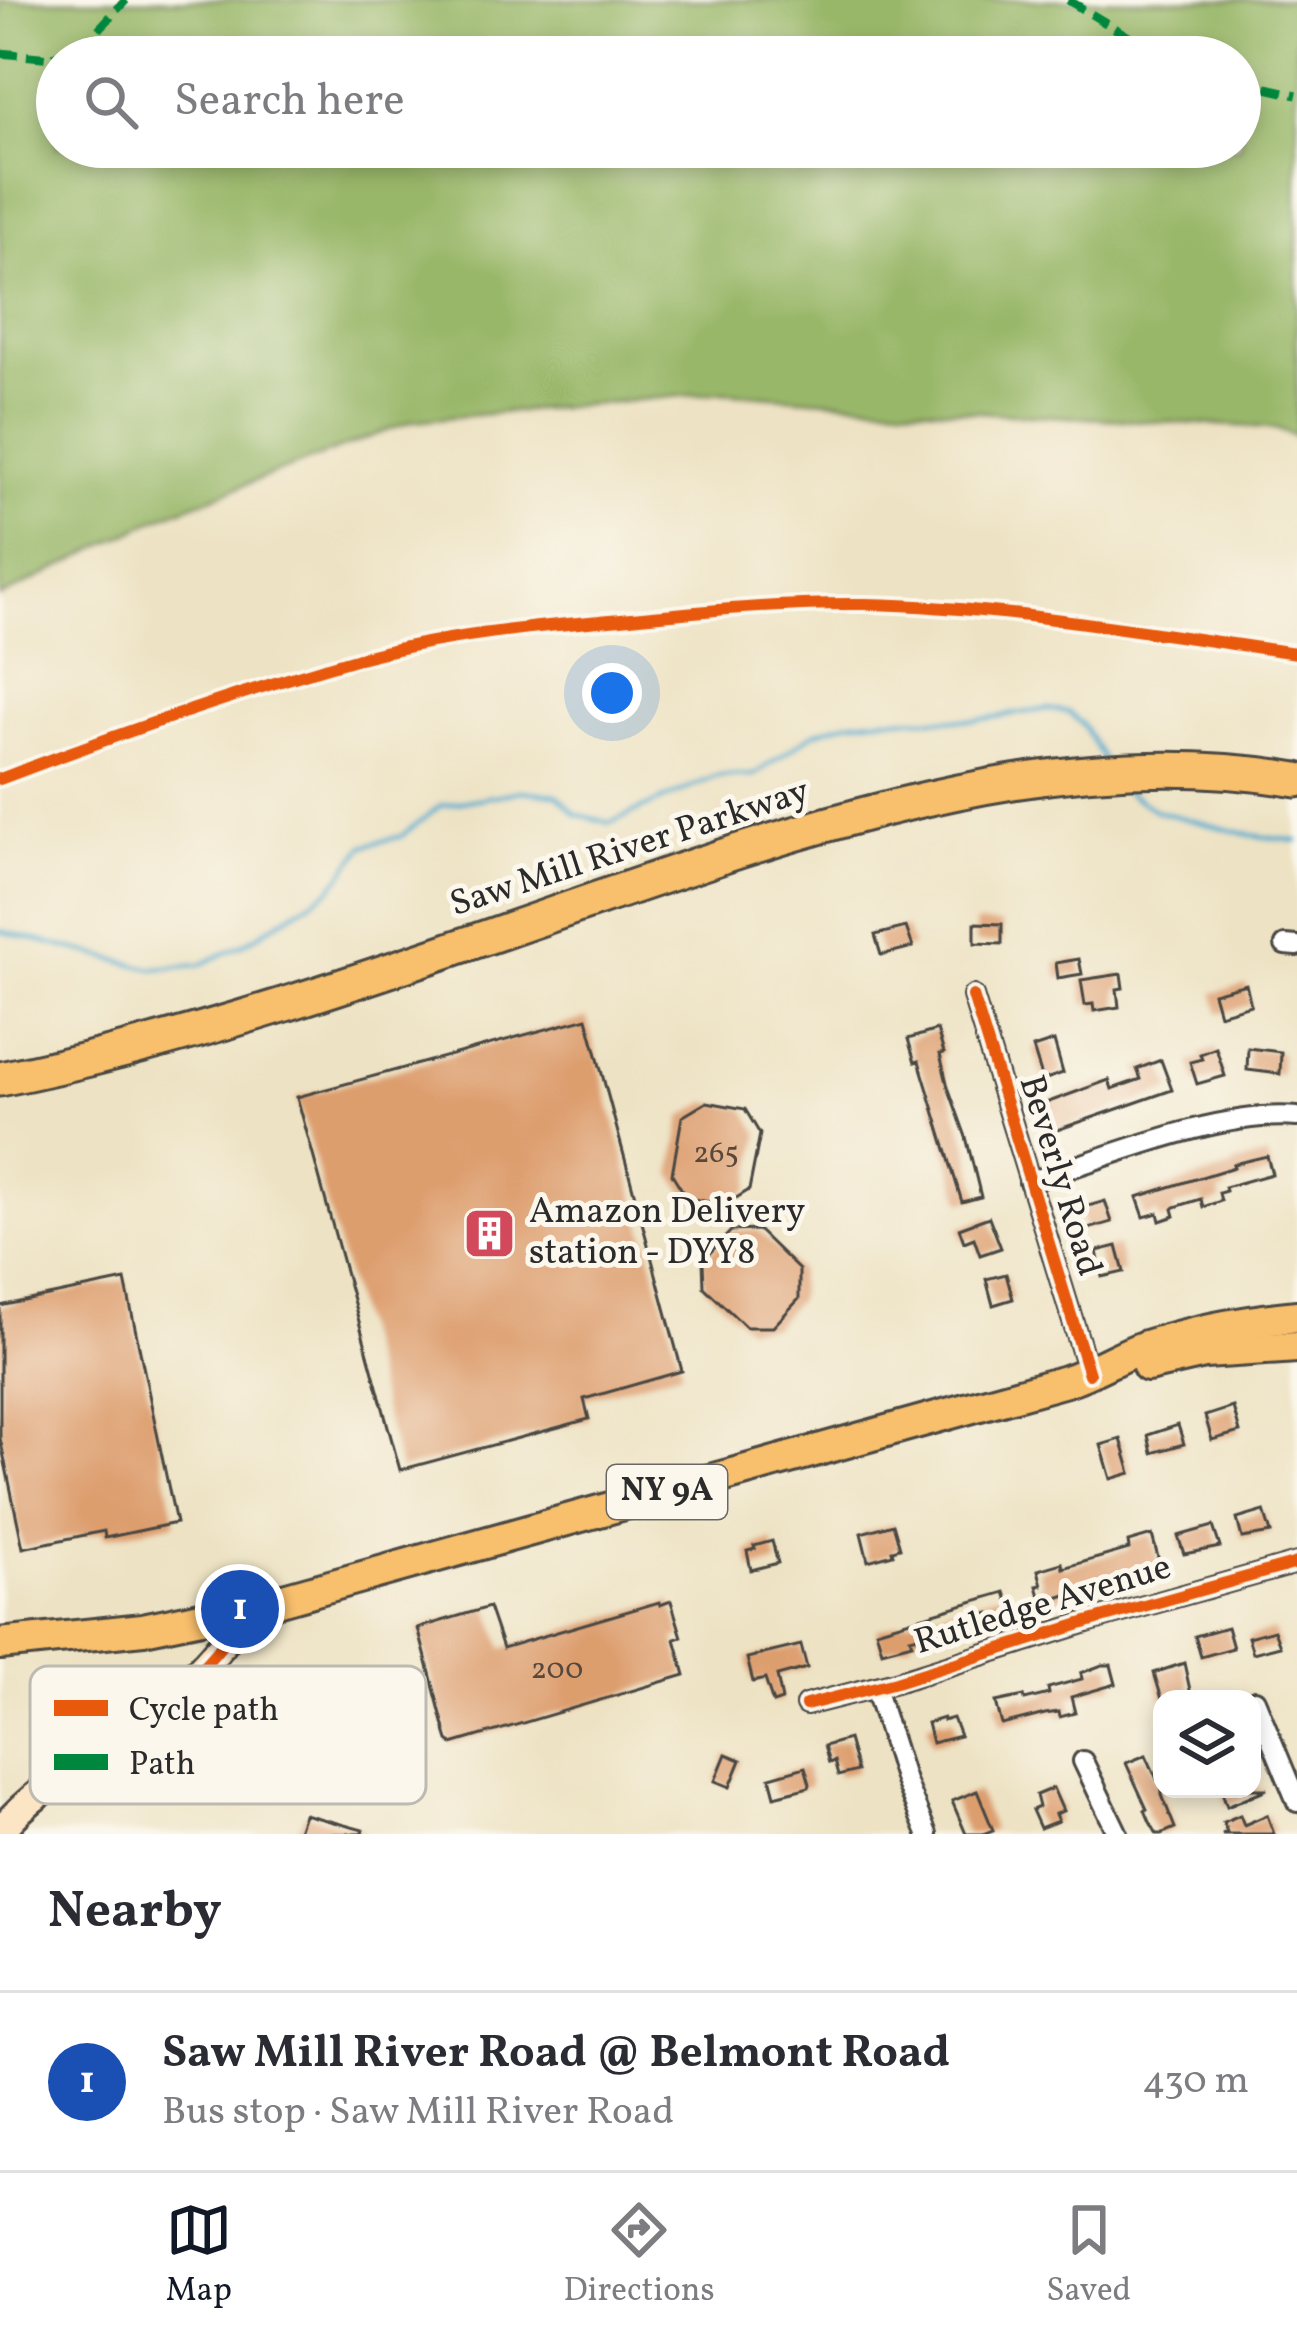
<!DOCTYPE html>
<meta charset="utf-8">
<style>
body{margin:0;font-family:Vollkorn,serif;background:#f2f2f3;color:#2b2b33}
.controls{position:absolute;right:36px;bottom:36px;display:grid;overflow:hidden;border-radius:24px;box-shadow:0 6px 18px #0003}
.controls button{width:108px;height:108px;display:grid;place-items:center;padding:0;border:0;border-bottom:3px solid #e1e1e2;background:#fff;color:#2b2b33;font:60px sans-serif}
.you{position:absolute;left:612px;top:693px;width:42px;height:42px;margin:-30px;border:9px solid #fff;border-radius:50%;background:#1a73e8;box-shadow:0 0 0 18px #1a73e833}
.badge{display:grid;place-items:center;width:78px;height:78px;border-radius:50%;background:#111827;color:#fff;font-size:39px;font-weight:700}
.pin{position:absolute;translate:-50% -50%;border:6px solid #fff;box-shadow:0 3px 12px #0006}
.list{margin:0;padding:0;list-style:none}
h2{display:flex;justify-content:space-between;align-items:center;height:156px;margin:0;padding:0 48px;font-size:51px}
h2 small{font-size:39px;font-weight:400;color:#7c7c81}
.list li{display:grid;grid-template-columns:78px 1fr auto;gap:36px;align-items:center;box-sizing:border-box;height:180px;padding:0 48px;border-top:3px solid #e1e1e2}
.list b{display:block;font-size:45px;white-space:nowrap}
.list p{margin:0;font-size:39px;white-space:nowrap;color:#7c7c81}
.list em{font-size:39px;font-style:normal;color:#7c7c81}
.icon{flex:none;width:66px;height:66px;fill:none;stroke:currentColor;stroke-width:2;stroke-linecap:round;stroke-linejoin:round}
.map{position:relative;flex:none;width:1297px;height:1834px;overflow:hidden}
.search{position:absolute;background:#fff;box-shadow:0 6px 18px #0003;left:36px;right:36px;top:36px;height:132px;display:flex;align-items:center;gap:30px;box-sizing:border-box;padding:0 42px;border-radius:66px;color:#7c7c81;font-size:45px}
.sheet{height:336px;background:#fff}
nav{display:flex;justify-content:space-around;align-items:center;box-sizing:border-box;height:168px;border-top:3px solid #e1e1e2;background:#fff;font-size:33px;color:#7c7c81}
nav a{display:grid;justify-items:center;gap:6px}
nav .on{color:#111827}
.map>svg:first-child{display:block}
.forest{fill:#99b769;stroke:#62714a;stroke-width:3;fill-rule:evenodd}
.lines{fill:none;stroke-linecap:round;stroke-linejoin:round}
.stream{stroke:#50aacd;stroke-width:4.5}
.building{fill:#dd9e6e}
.street-casing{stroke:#484642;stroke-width:24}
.secondary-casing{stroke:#484642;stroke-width:33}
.primary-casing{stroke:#484642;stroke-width:36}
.highway-casing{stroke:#484642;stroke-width:39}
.street{stroke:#fff;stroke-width:18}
.secondary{stroke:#fce5c4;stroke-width:27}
.primary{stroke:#f8bf6c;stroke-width:30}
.highway{stroke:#f8bf6c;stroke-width:33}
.quiet{stroke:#00873e;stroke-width:9;stroke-dasharray:18 9;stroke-linecap:butt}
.cycleway-casing{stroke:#fbf7ec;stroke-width:20}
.cycleway{stroke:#e8590c;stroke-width:12}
.labels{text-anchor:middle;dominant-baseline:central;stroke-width:10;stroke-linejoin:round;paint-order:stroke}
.number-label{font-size:30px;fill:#58483c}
.shield{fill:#fbf7ec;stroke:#696865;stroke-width:3}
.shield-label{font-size:33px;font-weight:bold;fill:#2b2b2b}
.street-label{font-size:36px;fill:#2b2b2b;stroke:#fbf7ec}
.poi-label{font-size:36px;fill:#2b2b2b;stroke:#fbf7ec;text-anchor:start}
.key{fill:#fbf7ec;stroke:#bdbab2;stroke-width:3}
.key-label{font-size:33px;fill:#2b2b2b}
</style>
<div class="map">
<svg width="1297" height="1834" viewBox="0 0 1297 1834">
<rect width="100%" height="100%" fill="#fbf7ec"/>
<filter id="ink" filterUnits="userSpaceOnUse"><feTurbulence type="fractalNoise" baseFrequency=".00833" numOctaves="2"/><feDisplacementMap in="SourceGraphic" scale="24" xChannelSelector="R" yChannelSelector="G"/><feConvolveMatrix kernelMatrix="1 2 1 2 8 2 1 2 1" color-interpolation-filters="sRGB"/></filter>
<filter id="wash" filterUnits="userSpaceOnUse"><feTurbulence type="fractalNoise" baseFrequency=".004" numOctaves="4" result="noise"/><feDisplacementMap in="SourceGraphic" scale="48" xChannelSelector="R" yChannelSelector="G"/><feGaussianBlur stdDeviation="2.7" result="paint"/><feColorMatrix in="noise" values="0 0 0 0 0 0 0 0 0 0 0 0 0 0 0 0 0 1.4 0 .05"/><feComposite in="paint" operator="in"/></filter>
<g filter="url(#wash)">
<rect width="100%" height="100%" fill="#ede2c3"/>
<!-- forest -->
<path class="forest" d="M0 0H1297V437L1276 428 994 413 723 392 412 421 163 516 0 597ZM57 57H1240V147H57Z"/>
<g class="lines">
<!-- stream -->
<g class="stream">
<path d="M1117 784 1120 788 1156 811 1250 835 1297 841"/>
<path d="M0 931 153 969 200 965 242 945 331 889 364 846 401 836 440 806 521 791 557 795 576 814 610 823 717 776 754 775 814 733 847 722 883 718 976 720 1047 709 1068 712 1082 724 1102 758"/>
</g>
</g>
<g id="blocks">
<!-- building -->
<g class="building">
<path d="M975 923 1002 924V944L975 943Z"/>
<path d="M906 927 913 947 881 955 875 935Z"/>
<path d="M1079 959 1082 974 1058 978 1056 963Z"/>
<path d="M1121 974 1123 988 1117 989 1119 1007 1094 1011 1093 1004 1085 1005 1081 980Z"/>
<path d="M1246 984 1251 1005 1219 1014 1213 993Z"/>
<path d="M587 1018 682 1371 584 1399 589 1419 400 1470 297 1097Z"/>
<path d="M937 1030 944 1053 940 1054 948 1087 966 1137 981 1197 962 1202 919 1061 915 1062 908 1039Z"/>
<path d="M1054 1041 1063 1073 1043 1080 1033 1048Z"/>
<path d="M1216 1048 1225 1076 1197 1084 1190 1062 1202 1059 1200 1054Z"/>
<path d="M1248 1048 1281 1052 1280 1074 1247 1070Z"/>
<path d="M1161 1060 1172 1090 1054 1131 1046 1103 1109 1080 1112 1089 1141 1079 1137 1069Z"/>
<path d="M707 1102 745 1109 760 1134 749 1190 725 1205 687 1198 672 1174 682 1117Z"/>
<path d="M1267 1156 1272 1174 1225 1187 1226 1191 1219 1193 1221 1201 1203 1207 1201 1199 1175 1207 1173 1209 1175 1216 1160 1221 1158 1213 1144 1217 1137 1197 1234 1167 1233 1164Z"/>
<path d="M1105 1201 1112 1222 1085 1230 1078 1209Z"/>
<path d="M989 1217 1001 1248 980 1255 974 1238 964 1242 959 1228Z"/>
<path d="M758 1230 799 1270V1299L773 1327H746L704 1287 703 1260 731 1231Z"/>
<path d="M1117 1246 1124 1272 1102 1277 1097 1251Z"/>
<path d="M1006 1274 1013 1299 993 1305 986 1279Z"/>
<path d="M125 1280 176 1523 105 1538 104 1531 23 1548 0 1438V1306Z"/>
<path d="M1233 1407 1240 1432 1212 1440 1205 1416Z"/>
<path d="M1178 1425 1184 1444 1152 1453 1148 1435Z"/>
<path d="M1121 1439 1131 1473 1111 1479 1101 1445Z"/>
<path d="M1264 1511 1271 1533 1242 1538 1237 1519Z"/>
<path d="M893 1524 900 1548 892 1550 893 1554 868 1561 861 1533Z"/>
<path d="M1213 1526 1220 1547 1184 1554 1178 1536Z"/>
<path d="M1152 1535 1160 1565 1121 1576 1122 1580 1103 1585V1583L1042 1603 1037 1586 1042 1585 1038 1570 1062 1563 1063 1568 1129 1549 1128 1542Z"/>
<path d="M772 1541 778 1563 751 1570 747 1551 755 1549 754 1546Z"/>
<path d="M1005 1592 1012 1613 992 1618 990 1613 965 1621 966 1624 910 1638 912 1643 882 1651 876 1630Z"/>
<path d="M671 1601 682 1637 675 1639 685 1675 452 1744 448 1741 418 1628 489 1607 503 1648 659 1602 660 1605Z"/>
<path d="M1227 1627 1233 1648 1201 1657 1195 1636Z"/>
<path d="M1274 1630 1280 1646 1253 1653 1248 1637Z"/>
<path d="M801 1645 807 1668 777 1676 782 1700 773 1703 765 1679 753 1682 747 1658Z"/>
<path d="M1184 1663 1192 1699H1162L1154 1673Z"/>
<path d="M1102 1665H1111L1116 1684 1071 1697 1075 1713 1060 1717 1059 1712 1045 1714 1002 1725 996 1702 1024 1696 1025 1700 1049 1694 1048 1688 1082 1679 1081 1673Z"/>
<path d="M943 1718V1721L953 1718 960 1736 932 1743 927 1723Z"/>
<path d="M848 1739 857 1771 838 1776 834 1761 829 1763 824 1746Z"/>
<path d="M726 1754 741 1760 730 1787 715 1781Z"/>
<path d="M1146 1755 1157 1779 1162 1777V1795L1175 1828 1161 1834H1157L1150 1822 1145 1810 1147 1809 1126 1763Z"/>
<path d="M805 1767 810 1784 809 1787 775 1796 770 1777Z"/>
<path d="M1053 1788 1063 1811 1055 1814 1058 1821 1040 1828 1032 1810 1039 1807 1036 1795Z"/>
<path d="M1221 1789H1267L1227 1806Z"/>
<path d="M977 1791 993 1830 983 1834H966L952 1801Z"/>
<path d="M304 1814 363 1830 362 1834H297Z"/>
<path d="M1240 1815 1244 1825 1267 1815 1274 1834H1222L1227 1832 1223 1822Z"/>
</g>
</g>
</g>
<g filter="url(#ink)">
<use href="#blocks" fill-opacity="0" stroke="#484642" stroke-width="3"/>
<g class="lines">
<defs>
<g id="street">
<path d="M1285 945 1297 946"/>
<path d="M973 996 1089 1374"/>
<path d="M1029 1182C1105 1158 1219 1110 1297 1117"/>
<path d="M875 1687 905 1781 927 1834"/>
<path d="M1255 1700 1297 1802"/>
<path d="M806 1705 896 1682 1087 1622 1297 1563"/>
<path d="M1083 1761 1118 1834"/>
</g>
<g id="secondary">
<path d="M105 1745C157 1707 216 1668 245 1608"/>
<path d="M0 1833C21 1802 59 1780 88 1758"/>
</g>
<g id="primary">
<path d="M1148 1366 1205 1353 1297 1347"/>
<path d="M0 1644 143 1629 269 1603 1066 1381C1094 1372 1118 1356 1146 1346 1194 1330 1246 1321 1297 1316"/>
</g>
<path id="highway" d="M0 1079C254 1028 494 931 739 851 918 794 1108 747 1297 780"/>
</defs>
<!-- street casing -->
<use href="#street" class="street-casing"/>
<!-- secondary casing -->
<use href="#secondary" class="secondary-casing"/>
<!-- primary casing -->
<use href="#primary" class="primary-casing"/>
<!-- highway casing -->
<use href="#highway" class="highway-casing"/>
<!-- street -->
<use href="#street" class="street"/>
<!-- secondary -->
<use href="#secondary" class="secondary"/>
<!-- primary -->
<use href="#primary" class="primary"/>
<!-- highway -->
<use href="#highway" class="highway"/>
<!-- quiet -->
<g class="quiet">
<path d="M1068 0 1162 57"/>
<path d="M0 53 51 58 86 43 126 0"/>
<path d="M1240 82 1297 95"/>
</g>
<defs>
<g id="cycleway">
<path d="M0 779C115 735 233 694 352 660 439 636 531 627 621 619 701 611 784 603 865 604 1010 607 1153 634 1297 653"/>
<path d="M973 996 1089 1374"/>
<path d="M806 1705 896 1682 1087 1622 1297 1563"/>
<path d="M105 1745C157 1707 216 1668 245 1608"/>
</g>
</defs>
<!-- cycleway casing -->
<use href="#cycleway" class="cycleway-casing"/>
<!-- cycleway -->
<use href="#cycleway" class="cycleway"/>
</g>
</g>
<!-- icons -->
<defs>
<symbol id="building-square" viewBox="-11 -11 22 22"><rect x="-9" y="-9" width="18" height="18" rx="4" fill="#d1495b" stroke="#fbf7ec"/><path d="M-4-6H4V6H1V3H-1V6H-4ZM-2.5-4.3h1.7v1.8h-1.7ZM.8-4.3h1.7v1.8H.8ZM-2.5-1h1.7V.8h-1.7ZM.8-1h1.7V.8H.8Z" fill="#fff"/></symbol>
</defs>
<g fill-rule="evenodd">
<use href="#building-square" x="460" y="1204" width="59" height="59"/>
</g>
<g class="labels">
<!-- number labels -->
<g class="number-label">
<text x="716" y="1154">265</text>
<text x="557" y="1670">200</text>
</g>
<!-- shield labels -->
<rect class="shield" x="607" y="1465" width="120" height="54" rx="9"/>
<g class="shield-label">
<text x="667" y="1492">NY 9A</text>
</g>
<!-- street labels -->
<g class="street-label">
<text transform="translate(630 849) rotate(-18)">Saw Mill River Parkway</text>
<text transform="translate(1059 1176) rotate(73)">Beverly Road</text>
<text transform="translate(1043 1606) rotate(-17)">Rutledge Avenue</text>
</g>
<!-- poi labels -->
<g class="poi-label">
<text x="529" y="1213">Amazon Delivery<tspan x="529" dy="41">station - DYY8</tspan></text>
</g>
</g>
<!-- legend -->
<rect x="30" y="1666" width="396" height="138" rx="18" class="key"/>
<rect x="54" y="1700" width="54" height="16" fill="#e8590c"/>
<rect x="54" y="1754" width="54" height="16" fill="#00873e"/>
<g class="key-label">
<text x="129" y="1720">Cycle path</text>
<text x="129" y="1774">Path</text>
</g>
</svg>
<div class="controls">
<button><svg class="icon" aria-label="layers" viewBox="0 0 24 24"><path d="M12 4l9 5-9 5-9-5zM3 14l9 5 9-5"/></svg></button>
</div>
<div class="you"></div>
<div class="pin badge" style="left:240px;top:1609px;background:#1a4fb4">1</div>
<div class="search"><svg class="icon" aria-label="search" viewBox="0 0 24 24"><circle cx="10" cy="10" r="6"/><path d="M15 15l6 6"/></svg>Search here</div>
</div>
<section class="sheet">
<h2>Nearby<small></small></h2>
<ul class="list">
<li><span class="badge" style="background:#1a4fb4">1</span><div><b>Saw Mill River Road @ Belmont Road</b><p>Bus stop · Saw Mill River Road</p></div><em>430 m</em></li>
</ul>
</section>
<nav>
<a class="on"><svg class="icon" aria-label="map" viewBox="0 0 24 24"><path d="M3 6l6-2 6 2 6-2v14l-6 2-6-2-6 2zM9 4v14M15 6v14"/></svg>Map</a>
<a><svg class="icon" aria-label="directions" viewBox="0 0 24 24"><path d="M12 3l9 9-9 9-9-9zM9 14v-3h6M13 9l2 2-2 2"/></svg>Directions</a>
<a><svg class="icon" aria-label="saved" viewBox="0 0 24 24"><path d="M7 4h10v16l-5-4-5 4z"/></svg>Saved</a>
</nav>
